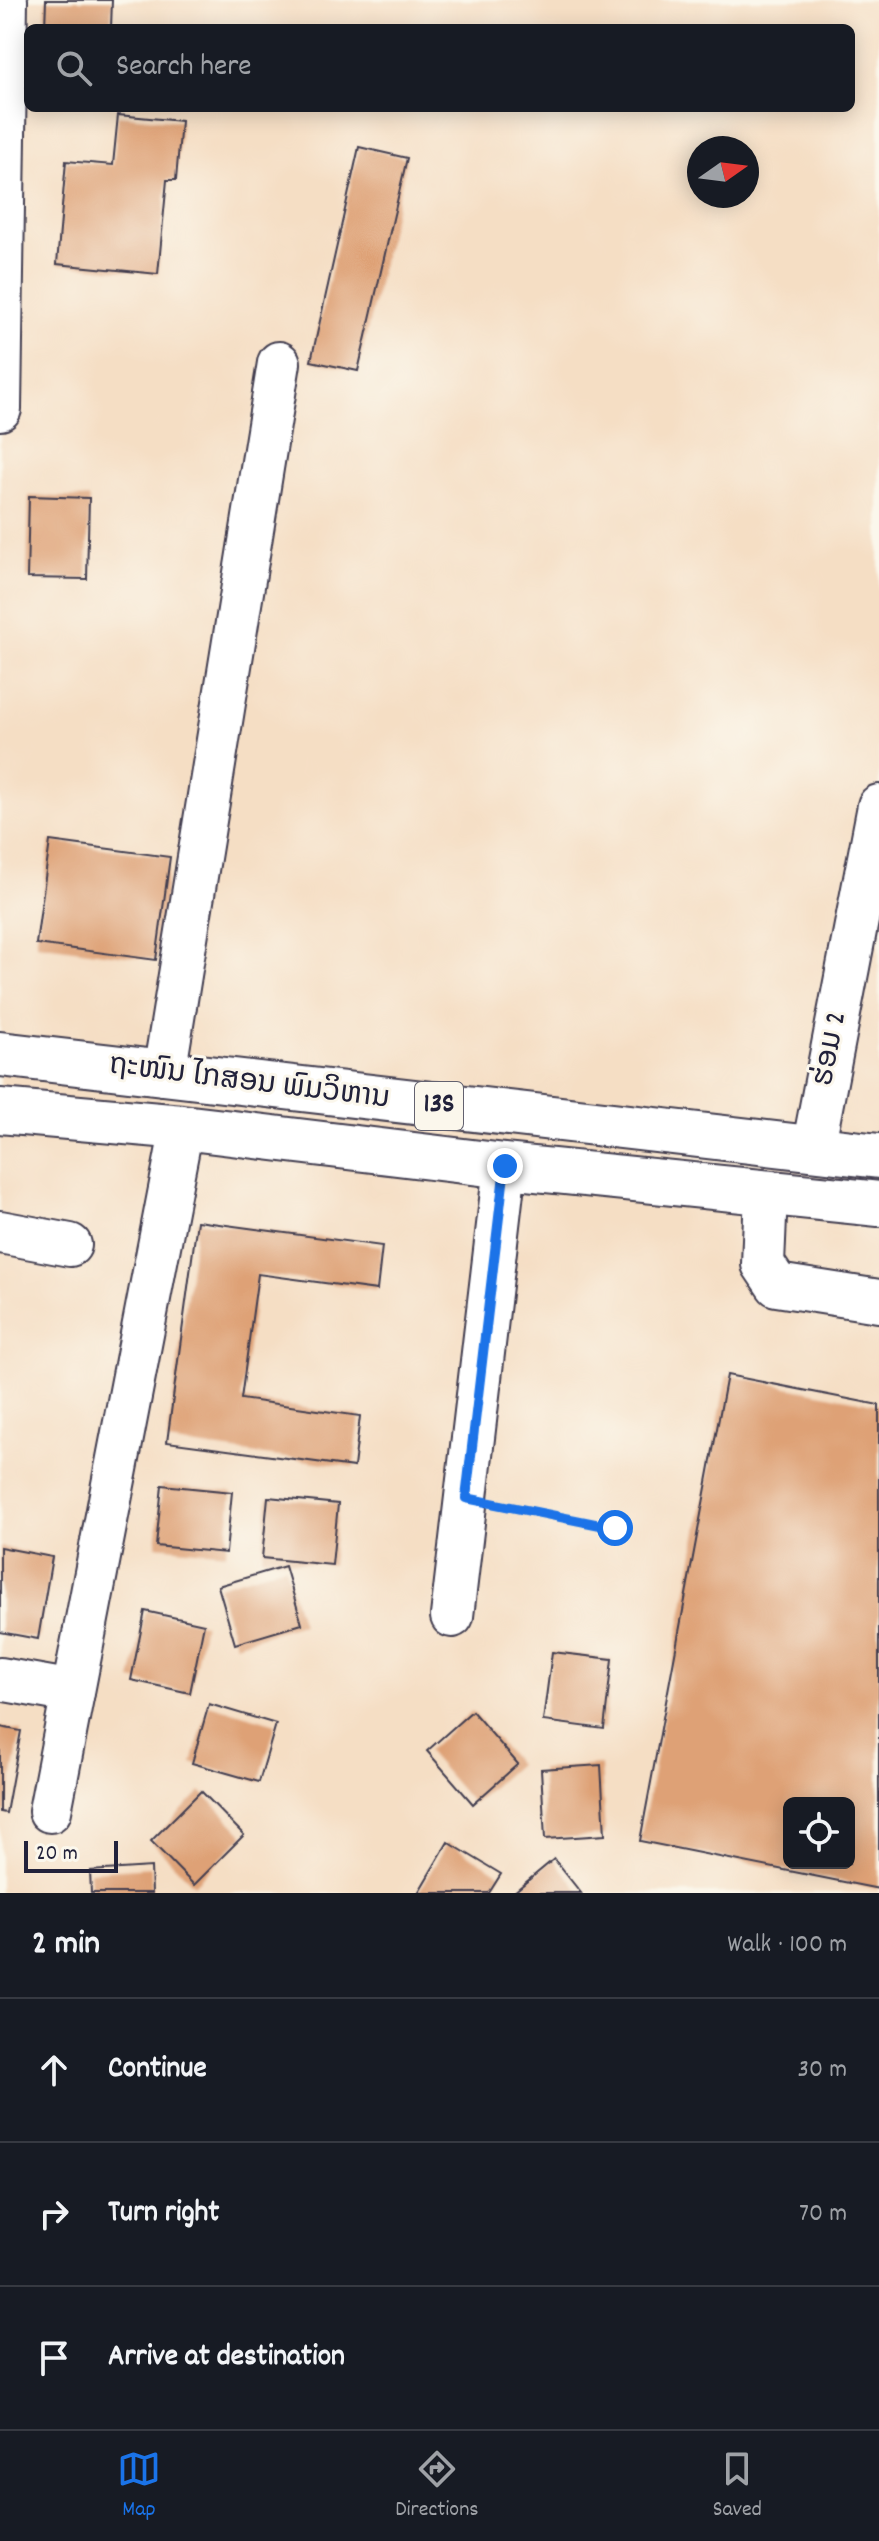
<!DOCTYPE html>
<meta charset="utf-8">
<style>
body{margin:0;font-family:Dekko,"Noto Sans Lao",sans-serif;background:#242831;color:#f1f3f6}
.controls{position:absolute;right:24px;bottom:24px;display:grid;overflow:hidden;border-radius:12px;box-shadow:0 4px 20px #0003}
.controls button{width:72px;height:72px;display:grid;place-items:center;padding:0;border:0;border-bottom:2px solid #363941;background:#171b24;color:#f1f3f6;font:40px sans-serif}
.compass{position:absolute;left:687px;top:136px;width:72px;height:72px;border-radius:50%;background:#171b24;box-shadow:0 4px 20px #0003;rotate:76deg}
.scale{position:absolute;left:24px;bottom:20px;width:94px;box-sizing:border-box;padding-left:8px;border:4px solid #22223b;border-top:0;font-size:22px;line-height:28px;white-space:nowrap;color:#22223b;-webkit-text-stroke:6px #fbf7ec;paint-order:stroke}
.stop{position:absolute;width:24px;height:24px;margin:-18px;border:6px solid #1a73e8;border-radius:50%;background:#fff}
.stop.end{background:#1a73e8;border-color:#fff;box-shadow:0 2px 8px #0008}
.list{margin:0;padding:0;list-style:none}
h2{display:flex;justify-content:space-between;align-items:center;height:104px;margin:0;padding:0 32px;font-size:34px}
h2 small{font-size:26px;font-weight:400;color:#9ea1a6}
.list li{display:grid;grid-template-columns:52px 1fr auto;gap:24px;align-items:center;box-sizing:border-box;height:144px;padding:0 32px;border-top:2px solid #363941}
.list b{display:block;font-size:30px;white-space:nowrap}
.list em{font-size:26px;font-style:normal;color:#9ea1a6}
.icon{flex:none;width:44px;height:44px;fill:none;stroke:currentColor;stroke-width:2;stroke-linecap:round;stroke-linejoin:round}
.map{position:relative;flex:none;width:879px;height:1893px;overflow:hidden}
.search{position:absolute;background:#171b24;box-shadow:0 4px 20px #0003;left:24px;right:24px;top:24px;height:88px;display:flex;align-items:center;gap:20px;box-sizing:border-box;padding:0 28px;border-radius:12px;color:#9ea1a6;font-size:30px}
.sheet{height:536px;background:#171b24}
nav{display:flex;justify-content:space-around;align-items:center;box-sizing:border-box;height:112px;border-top:2px solid #363941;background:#171b24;font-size:22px;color:#9ea1a6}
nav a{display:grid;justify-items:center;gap:4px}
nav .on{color:#1a73e8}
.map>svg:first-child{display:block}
.building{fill:#dea176;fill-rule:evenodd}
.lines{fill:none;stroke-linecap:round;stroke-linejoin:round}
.minor-casing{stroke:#423e50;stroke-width:46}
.highway-casing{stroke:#423e50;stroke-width:48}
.path{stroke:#423e50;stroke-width:5;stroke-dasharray:2 6;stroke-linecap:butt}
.minor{stroke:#fff;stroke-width:42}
.highway{stroke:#fff;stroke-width:44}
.route{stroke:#1a73e8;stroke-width:10}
.labels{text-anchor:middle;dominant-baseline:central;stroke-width:6;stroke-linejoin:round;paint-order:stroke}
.shield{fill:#fbf7ec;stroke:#636270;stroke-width:2}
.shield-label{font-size:28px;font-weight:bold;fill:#22223b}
.street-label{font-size:30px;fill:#22223b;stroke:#fbf7ec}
</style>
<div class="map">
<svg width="879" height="1893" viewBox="0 0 879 1893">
<rect width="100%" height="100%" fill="#fbf7ec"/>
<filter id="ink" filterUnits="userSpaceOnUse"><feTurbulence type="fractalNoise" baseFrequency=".0125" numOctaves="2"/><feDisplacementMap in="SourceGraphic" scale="16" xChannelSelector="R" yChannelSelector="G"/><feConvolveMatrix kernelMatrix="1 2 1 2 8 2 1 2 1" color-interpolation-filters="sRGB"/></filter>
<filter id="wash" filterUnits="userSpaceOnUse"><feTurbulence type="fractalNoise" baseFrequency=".006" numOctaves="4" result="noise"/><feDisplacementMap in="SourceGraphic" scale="32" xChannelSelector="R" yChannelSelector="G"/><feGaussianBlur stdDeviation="1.8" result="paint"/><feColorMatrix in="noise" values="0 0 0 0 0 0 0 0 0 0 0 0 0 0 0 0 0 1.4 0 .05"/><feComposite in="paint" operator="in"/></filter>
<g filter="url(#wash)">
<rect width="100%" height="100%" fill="#f5dec4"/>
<g id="blocks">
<!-- building -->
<g class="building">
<path d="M46 0H112L111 28H45Z"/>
<path d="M118 115 181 121 176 180H167L158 274 57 264 66 161 113 165Z"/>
<path d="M359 147 407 158 358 371 311 361Z"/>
<path d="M29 496 89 498 87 579 27 578Z"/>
<path d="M50 841 170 857 156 960 36 944Z"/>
<path d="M197 1221 382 1246 377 1290 258 1274 241 1399 360 1416 354 1467 167 1442Z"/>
<path d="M727 1375 879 1405V1889L640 1841ZM789 1803H849V1863H789Z"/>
<path d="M162 1485 232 1492 226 1553 156 1546Z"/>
<path d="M268 1497 338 1504 332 1565 262 1558Z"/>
<path d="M0 1547 52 1557 38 1639 0 1632Z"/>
<path d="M285 1566 302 1624 235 1644 218 1586Z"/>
<path d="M145 1611 204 1624 190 1693 131 1680Z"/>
<path d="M552 1652 612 1659 604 1729 543 1721Z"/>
<path d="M209 1704 276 1724 259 1782 192 1763Z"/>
<path d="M472 1711 518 1764 473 1804 427 1751Z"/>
<path d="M0 1727 21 1731 6 1813 0 1812Z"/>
<path d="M601 1765 605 1835 545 1839 541 1769Z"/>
<path d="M201 1791 244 1835 194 1885 151 1841Z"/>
<path d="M448 1842 501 1874 489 1893H418Z"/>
<path d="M554 1859 581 1893H513Z"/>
<path d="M151 1867 152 1893H91L90 1871Z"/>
</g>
</g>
</g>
<g filter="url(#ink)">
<use href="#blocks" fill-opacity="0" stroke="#423e50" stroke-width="2"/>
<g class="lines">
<defs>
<g id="minor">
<path d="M0 409 6 0"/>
<path d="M164 1074 279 363"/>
<path d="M813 1149 879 806"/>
<path d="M766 1193 763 1264 777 1285 879 1301"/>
<path d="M0 1232 70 1245"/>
<path d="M452 1616 505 1166"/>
<path d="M0 1679 73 1692"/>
<path d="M50 1811 182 1127"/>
</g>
<g id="highway">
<path d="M0 1054 879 1156"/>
<path d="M0 1111 182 1127 505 1166 879 1204"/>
</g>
</defs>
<!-- minor casing -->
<use href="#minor" class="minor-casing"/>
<!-- highway casing -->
<use href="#highway" class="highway-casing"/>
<!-- path -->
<path class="path" d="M498 1505 615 1528"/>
<!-- minor -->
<use href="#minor" class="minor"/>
<!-- highway -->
<use href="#highway" class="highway"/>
</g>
</g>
<g class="lines" filter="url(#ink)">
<!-- route -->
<path class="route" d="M505 1166 466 1498 615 1528"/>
</g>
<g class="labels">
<!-- shield labels -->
<rect class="shield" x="415" y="1082" width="48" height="48" rx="6"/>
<g class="shield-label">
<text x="439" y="1106">13S</text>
</g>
<!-- street labels -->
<g class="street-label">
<text transform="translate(832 1049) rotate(-79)">ຮ່ອມ 2</text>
<text transform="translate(249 1084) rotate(7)">ຖະໜົນ ໄກສອນ ພົມວິຫານ</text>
</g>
</g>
</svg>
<div class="controls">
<button><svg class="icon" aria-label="locate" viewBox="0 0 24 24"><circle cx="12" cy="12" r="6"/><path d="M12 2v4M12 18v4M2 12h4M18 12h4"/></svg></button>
</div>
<svg class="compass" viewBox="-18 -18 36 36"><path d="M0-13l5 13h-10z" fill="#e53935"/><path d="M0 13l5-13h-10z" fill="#9ea1a6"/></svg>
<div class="scale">20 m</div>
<div class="stop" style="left:615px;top:1528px"></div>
<div class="stop end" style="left:505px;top:1166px"></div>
<div class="search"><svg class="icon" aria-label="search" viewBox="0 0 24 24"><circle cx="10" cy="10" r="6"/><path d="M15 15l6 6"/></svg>Search here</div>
</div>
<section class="sheet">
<h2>2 min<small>Walk · 100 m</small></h2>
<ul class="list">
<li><svg class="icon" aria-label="ahead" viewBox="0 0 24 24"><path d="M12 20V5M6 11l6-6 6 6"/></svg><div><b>Continue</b></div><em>30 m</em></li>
<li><svg class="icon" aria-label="right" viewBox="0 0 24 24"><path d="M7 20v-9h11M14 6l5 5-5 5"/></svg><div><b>Turn right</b></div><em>70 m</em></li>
<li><svg class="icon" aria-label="arrive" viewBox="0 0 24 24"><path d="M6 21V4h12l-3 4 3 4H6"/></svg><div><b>Arrive at destination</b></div></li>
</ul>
</section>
<nav>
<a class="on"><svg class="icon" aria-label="map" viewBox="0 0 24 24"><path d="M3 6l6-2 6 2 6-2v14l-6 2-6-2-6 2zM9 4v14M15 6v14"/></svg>Map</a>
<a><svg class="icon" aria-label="directions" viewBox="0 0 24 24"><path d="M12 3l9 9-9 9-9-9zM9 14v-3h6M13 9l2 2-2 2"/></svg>Directions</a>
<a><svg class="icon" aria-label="saved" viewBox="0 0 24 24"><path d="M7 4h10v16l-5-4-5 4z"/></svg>Saved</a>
</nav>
